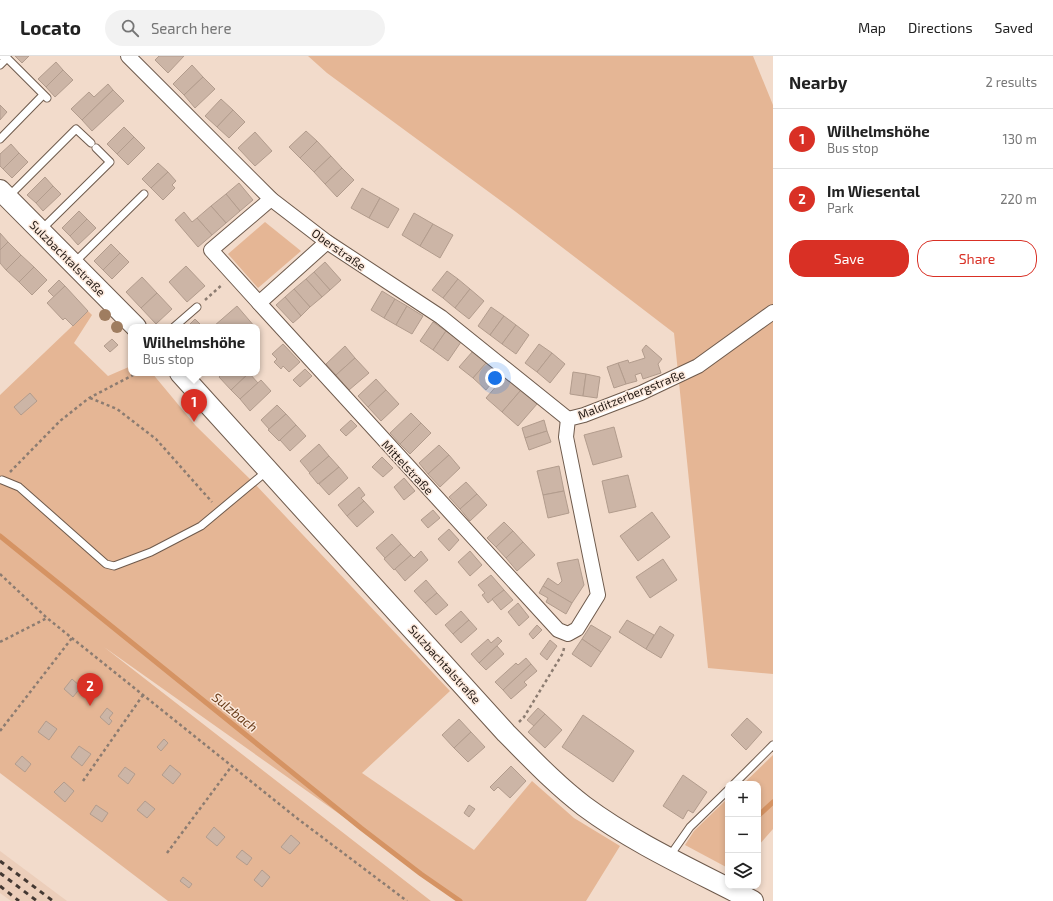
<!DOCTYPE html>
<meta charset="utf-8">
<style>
body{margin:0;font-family:"Exo 2",sans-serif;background:#f2f2f2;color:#222}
.controls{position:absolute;right:12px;bottom:12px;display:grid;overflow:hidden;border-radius:8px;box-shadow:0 2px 6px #0003}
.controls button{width:36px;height:36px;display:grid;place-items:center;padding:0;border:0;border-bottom:1px solid #e0e0e0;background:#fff;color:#222;font:20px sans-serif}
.you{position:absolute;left:495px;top:322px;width:14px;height:14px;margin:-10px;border:3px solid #fff;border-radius:50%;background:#1a73e8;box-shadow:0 0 0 6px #1a73e833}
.badge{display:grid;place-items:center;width:26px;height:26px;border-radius:50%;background:#d93025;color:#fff;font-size:13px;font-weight:700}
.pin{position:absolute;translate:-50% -33px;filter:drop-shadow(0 1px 2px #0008)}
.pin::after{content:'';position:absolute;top:21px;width:14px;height:12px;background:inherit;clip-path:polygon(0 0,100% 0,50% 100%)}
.popup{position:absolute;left:128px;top:268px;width:132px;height:52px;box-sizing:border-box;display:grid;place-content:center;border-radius:8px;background:#fff;filter:drop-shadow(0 1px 3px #0005);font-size:13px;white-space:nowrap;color:#767676}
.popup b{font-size:15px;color:#222}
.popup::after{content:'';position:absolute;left:50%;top:100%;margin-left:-8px;border:8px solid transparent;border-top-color:#fff}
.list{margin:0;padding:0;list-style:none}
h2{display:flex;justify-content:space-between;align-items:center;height:52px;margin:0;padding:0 16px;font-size:17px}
h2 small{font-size:13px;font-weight:400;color:#767676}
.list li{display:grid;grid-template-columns:26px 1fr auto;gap:12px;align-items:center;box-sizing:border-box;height:60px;padding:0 16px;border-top:1px solid #e0e0e0}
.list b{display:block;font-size:15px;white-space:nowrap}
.list p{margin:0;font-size:13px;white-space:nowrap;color:#767676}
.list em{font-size:13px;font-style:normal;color:#767676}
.actions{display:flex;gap:8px;padding:12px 16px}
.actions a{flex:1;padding:9px 0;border:1px solid #d93025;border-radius:16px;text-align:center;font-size:14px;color:#d93025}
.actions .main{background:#d93025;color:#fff}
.icon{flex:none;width:22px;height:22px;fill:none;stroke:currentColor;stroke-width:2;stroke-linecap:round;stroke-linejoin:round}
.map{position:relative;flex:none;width:773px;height:845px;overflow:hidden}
header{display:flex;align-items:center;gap:24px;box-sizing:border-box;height:56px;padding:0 20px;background:#fff;border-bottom:1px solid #e0e0e0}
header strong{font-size:19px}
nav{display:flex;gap:22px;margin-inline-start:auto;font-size:14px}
.search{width:280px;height:36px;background:#f2f2f2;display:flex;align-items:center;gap:10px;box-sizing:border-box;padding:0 14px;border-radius:22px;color:#767676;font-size:15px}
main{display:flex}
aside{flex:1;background:#fff}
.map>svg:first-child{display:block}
.built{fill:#ecceba}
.green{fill:#e5b695}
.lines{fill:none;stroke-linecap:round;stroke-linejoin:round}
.stream{stroke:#d59363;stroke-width:5}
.building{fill:#ccb5a6;stroke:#b29c8d}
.lane-casing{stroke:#6e5a4c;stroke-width:9}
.street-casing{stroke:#6e5a4c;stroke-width:16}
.secondary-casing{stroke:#6e5a4c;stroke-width:22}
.path{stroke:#8c7c71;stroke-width:2.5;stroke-dasharray:3 3;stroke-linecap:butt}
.lane{stroke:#fff;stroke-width:7}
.street{stroke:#fff;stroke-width:14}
.secondary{stroke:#fff;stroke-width:20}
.rail{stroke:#433832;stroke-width:3;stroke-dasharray:5 5;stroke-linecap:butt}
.tree{fill:#9f7d60}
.labels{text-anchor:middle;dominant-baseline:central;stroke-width:3;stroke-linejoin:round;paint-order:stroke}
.street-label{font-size:12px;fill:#241b16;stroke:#fce9dc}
.water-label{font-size:13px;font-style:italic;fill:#6d401d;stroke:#fce9dc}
</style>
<header>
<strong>Locato</strong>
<div class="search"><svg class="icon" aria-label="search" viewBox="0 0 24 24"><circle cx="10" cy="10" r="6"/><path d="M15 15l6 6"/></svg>Search here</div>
<nav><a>Map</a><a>Directions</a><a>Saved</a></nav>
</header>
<main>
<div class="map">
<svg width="773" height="845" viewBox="0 0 773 845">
<rect width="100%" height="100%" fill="#f2dbcb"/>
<!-- built -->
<path class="built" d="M0 795 67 845H11L0 837Z"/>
<!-- green -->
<g class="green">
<path d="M308 0H753L773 49V618L708 612 674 277 516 156 327 17Z"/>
<path d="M265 166 301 195 258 232 228 198Z"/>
<path d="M88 255 92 259 74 287 108 320 131 310V317H152L196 370 254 427 450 635 362 717 474 794 532 725 574 762 620 790 586 845H462L104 591 431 845H168L0 717V339Z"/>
<path d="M773 699V773L758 790V728H743Z"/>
<path d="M728 742V812L685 789 694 775Z"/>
</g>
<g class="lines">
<!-- stream -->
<g class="stream">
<path d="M0 480 361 772 421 818 460 845"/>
<path d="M758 760 773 746"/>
</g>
</g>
<!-- building -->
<g class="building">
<path d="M15 0H29L22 7Z"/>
<path d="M159 0H184L168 17 155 4Z"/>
<path d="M56 6 63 14 46 31 38 23Z"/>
<path d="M192 9 203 21 184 39 173 28Z"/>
<path d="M63 14 73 24 55 41 46 31Z"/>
<path d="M203 21 215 33 195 52 184 39Z"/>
<path d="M108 28 113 34 82 64 71 53 89 36 94 41Z"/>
<path d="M113 34 124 45 92 75 82 64Z"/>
<path d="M221 43 233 54 217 71 205 60Z"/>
<path d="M0 49 7 56 0 64Z"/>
<path d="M233 54 245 66 229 82 217 71Z"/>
<path d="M124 71 134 81 117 98 107 88Z"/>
<path d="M306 75 317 85 300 102 289 91Z"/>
<path d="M255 76 272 95 255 110 238 92Z"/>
<path d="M134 81 145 92 128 109 117 98Z"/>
<path d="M317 85 331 100 314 116 300 102Z"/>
<path d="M11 88 19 97 3 113 0 110V98Z"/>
<path d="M19 97 28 106 12 122 3 113Z"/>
<path d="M331 100 342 112 325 128 314 116Z"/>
<path d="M158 107 168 116 151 132 142 123Z"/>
<path d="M342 112 354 124 337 141 325 128Z"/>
<path d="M168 116 176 125 172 129 175 132 163 144 151 132Z"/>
<path d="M45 121 53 130 36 147 27 139Z"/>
<path d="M239 127 253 144 240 155 226 138Z"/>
<path d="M53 130 61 138 43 155 36 147Z"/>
<path d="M362 132 380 142 369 162 351 152Z"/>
<path d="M226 138 240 155 226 167 211 150Z"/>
<path d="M380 142 399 153 388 172 369 162Z"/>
<path d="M211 150 226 167 212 179 197 162Z"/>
<path d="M79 155 87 163 70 180 62 172Z"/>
<path d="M184 156 192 166 197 162 212 179 198 191 175 164Z"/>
<path d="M414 157 433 168 420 190 402 179Z"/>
<path d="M87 163 96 172 78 189 70 180Z"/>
<path d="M433 168 453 179 440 202 420 190Z"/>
<path d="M0 177 8 186 0 194Z"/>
<path d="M8 186 21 199 6 214 0 207V194Z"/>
<path d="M111 188 120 197 103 214 94 205Z"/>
<path d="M120 197 129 206 112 223 103 214Z"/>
<path d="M21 199 34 211 19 226 6 214Z"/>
<path d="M325 206 341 224 330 234 314 216Z"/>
<path d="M186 210 205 230 187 246 169 226Z"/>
<path d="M34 211 47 224 32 239 19 226Z"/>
<path d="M447 215 458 223 443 242 432 234Z"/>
<path d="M314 216 330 234 322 241 306 223Z"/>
<path d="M142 221 157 237 141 252 126 236Z"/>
<path d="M306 223 322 241 310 251 294 233Z"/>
<path d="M458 223 470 233 455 252 443 242Z"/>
<path d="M59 224 65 230 54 241 48 235Z"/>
<path d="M65 230 88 255 73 270 65 262 63 264 47 247Z"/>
<path d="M294 233 310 251 301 260 285 241Z"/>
<path d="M470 233 484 245 469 263 455 252Z"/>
<path d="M382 235 395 243 384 262 371 254Z"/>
<path d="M157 237 172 253 156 268 141 252Z"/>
<path d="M285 241 301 260 293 267 276 249Z"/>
<path d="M395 243 407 250 396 269 384 262Z"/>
<path d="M237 250 255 271H215L214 270Z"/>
<path d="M407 250 423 260 412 278 396 269Z"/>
<path d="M491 251 504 260 490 279 478 270Z"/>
<path d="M504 260 516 269 502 288 490 279Z"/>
<path d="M195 263 203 271H187Z"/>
<path d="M433 266 446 275 433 294 420 285Z"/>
<path d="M516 269 529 279 516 298 502 288Z"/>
<path d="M446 275 461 286 448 305 433 294Z"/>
<path d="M112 283 118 289 110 296 104 290Z"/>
<path d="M283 288 300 306 289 316 283 310 281 313 274 306 277 303 272 298Z"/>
<path d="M539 288 552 297 537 316 525 307Z"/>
<path d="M646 289 662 303 658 308 661 317 643 323 641 317 635 319 637 325 626 328 618 307 628 304 629 307 645 302 642 294Z"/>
<path d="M345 290 355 302 336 319 326 308Z"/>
<path d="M473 295 486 307 473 322 459 311Z"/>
<path d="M552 297 565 308 550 327 537 316Z"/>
<path d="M355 302 369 317 349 334 336 319Z"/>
<path d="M486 307 499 318 486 334 473 322Z"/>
<path d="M618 307 626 328 614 332 607 311Z"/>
<path d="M305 313 312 320 300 331 293 324Z"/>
<path d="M573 316 586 318 583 340 570 338Z"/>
<path d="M223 317H245L247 319 231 334 219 321Z"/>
<path d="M249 317 258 327 240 343 231 334Z"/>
<path d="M586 318 600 321 597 342 583 340Z"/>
<path d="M505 320 521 334 502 356 486 342Z"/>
<path d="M376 323 386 334 368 351 358 340Z"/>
<path d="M261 324 271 335 250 355 240 343Z"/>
<path d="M386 334 399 348 381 365 368 351Z"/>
<path d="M521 334 537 348 518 370 502 356Z"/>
<path d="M30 337 37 345 21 359 14 351Z"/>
<path d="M277 349 286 358 269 373 261 364Z"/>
<path d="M411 357 421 367 400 388 390 377Z"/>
<path d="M286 358 296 369 279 385 268 374Z"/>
<path d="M351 364 357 370 346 380 340 374Z"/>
<path d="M544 364 547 375 525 382 522 372Z"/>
<path d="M421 367 431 377 410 398 400 388Z"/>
<path d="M296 369 306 380 290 395 280 384Z"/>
<path d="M614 371 622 401 593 409 584 379Z"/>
<path d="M547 375 551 386 529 394 525 382Z"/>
<path d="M319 388 329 400 310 417 300 405Z"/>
<path d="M439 389 449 399 428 418 419 407Z"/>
<path d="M449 399 460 412 440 431 428 418Z"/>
<path d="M329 400 339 411 318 428 309 417Z"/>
<path d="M382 401 393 412 383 421 372 411Z"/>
<path d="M559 410 564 435 543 439 537 415Z"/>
<path d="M339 411 348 422 329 439 319 428Z"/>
<path d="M628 419 636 451 609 457 602 425Z"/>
<path d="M404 422 415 435 404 444 394 431Z"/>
<path d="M466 426 477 438 460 453 449 441Z"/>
<path d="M359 431 365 439 361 442 364 445 347 460 338 449Z"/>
<path d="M564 435 569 457 548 462 543 439Z"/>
<path d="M477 438 487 449 470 465 460 453Z"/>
<path d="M364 445 374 456 357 471 347 460Z"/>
<path d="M433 454 440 462 428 472 421 464Z"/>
<path d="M652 456 670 481 638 505 620 480Z"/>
<path d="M504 466 513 475 496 491 487 482Z"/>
<path d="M449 473 459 484 449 495 438 483Z"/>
<path d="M513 475 523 486 506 502 496 491Z"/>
<path d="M392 478 401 488 385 502 376 492Z"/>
<path d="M523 486 535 499 517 515 506 502Z"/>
<path d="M401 488 411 499 394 514 384 503Z"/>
<path d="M421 495 428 504 405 525 395 513 411 499 414 502Z"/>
<path d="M470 495 482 509 470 520 458 506Z"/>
<path d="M578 503 584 529 572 547 543 530 548 522 558 529 562 525 557 507Z"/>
<path d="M663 503 677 524 650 542 636 521Z"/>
<path d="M491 519 504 534 488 547 482 539 485 537 478 529Z"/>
<path d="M426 524 437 537 425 547 414 535Z"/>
<path d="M543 530 572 547 566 558 546 546 548 542 539 537Z"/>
<path d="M504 534 513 544 501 554 492 543Z"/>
<path d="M437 537 448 549 436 559 425 547Z"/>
<path d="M518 547 529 561 519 570 508 556Z"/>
<path d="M461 555 469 564 453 578 445 569Z"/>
<path d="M469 564 477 573 461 587 453 578Z"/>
<path d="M627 564 654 579 646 593 619 576Z"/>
<path d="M537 569 542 574 533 583 529 578Z"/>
<path d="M591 569 611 581 601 596 582 583Z"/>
<path d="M660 570 674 579 661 602 646 593Z"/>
<path d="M498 581 502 585 479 607 471 598 488 583 491 587Z"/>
<path d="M582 583 601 596 591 611 572 598Z"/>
<path d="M550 584 557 590 547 604 540 598Z"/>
<path d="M497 590 504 598 486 614 479 607Z"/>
<path d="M526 602 531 608 503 634 495 626 516 607 518 609Z"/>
<path d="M531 608 537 615 524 626 527 629 511 643 503 634Z"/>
<path d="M72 623 81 631 73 641 64 633Z"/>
<path d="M107 652 113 657 109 662 112 665 109 669 100 661Z"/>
<path d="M538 652 545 658 534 670 527 664Z"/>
<path d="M545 658 562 674 545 692 528 676Z"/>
<path d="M583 659 634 695 613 726 562 691Z"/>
<path d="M747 662 762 676 746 694 731 679Z"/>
<path d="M459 663 471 676 454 692 442 679Z"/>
<path d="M46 665 57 673 49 684 38 676Z"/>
<path d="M471 676 485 691 468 706 454 692Z"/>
<path d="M164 683 168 687 161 695 157 691Z"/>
<path d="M79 690 91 698 82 710 71 701Z"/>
<path d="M22 700 31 708 25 716 15 708Z"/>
<path d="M170 709 181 718 173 728 162 719Z"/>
<path d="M511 710 526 725 510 742 498 731 494 735 490 731Z"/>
<path d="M125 711 135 718 128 728 118 720Z"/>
<path d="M683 719 707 736 693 757 688 754 683 763 663 750Z"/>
<path d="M64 726 74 735 65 746 54 736Z"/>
<path d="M145 745 155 753 147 762 137 754Z"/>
<path d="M96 749 108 757 102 766 90 758Z"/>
<path d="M469 749 475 753 469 761 464 757Z"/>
<path d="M214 771 225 781 217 790 206 781Z"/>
<path d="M291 779 300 787 290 798 281 791Z"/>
<path d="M242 794 252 802 247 809 236 801Z"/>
<path d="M262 814 270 821 262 831 254 824Z"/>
<path d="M183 821 192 828 189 832 180 825Z"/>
</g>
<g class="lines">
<defs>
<g id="lane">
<path d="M1 0 7 2 47 42"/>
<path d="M0 9 7 2"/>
<path d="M0 83 43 39"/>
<path d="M8 141 76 73 91 87"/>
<path d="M41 174 110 106 96 92"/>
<path d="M74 207 144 138"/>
<path d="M174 271 197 251"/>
<path d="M2 424 19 431 106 508 114 510 151 496 201 470 267 415"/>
<path d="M734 728 773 689"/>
<path d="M669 801 690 771 728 734"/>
</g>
<g id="street">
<path d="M128 0 271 143 327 186 441 261 568 363"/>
<path d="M271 143 211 194 259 247 327 186"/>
<path d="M259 247 558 574 568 578 577 573 598 539 566 381 568 363 584 359 641 337 698 310 773 256"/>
</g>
<g id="secondary">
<path d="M0 134 136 271"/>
<path d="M180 317 506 677C531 702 555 728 584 750 635 788 696 815 753 845"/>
</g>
</defs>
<!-- lane casing -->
<use href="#lane" class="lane-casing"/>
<!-- street casing -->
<use href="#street" class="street-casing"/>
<!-- secondary casing -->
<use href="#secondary" class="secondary-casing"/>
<!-- path -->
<g class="path">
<path d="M205 244 223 228"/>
<path d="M90 342 117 353 156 383 212 446"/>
<path d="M10 416 60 365 89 342 137 317"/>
<path d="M0 518 47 562 143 639 298 763 407 845"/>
<path d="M0 586 47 562"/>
<path d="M519 666 524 661 563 597 564 592"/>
<path d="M0 675 72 582"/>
<path d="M83 725 143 639"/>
<path d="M167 797 231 711"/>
</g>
<!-- lane -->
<use href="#lane" class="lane"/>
<!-- street -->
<use href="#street" class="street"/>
<!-- secondary -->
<use href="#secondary" class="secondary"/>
<!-- rail -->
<g class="rail">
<path d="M0 805 53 845"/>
<path d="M0 817 37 845"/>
<path d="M0 830 19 845"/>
</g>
</g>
<!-- trees -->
<g class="tree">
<circle cx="105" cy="259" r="6"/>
<circle cx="117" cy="271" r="6"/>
</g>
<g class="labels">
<!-- street labels -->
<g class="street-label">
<text transform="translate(339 193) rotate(35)">Oberstraße</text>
<text transform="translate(68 202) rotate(45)">Sulzbachtalstraße</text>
<text transform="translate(631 338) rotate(-22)">Malditzerbergstraße</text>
<text transform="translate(408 411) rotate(47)">Mittelstraße</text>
<text transform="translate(445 608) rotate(48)">Sulzbachtalstraße</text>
</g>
<!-- water labels -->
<g class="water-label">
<text transform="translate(235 656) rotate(39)">Sulzbach</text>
</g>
</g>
</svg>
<div class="controls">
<button>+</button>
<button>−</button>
<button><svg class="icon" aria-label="layers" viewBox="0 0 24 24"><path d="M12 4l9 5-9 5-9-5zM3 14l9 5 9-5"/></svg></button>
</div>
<div class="you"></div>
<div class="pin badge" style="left:194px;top:366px">1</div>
<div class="popup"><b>Wilhelmshöhe</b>Bus stop</div>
<div class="pin badge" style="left:90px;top:650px">2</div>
</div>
<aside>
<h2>Nearby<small>2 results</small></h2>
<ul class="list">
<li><span class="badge">1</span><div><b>Wilhelmshöhe</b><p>Bus stop</p></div><em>130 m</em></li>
<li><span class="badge">2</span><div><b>Im Wiesental</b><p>Park</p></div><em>220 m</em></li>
</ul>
<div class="actions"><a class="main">Save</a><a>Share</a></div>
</aside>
</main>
